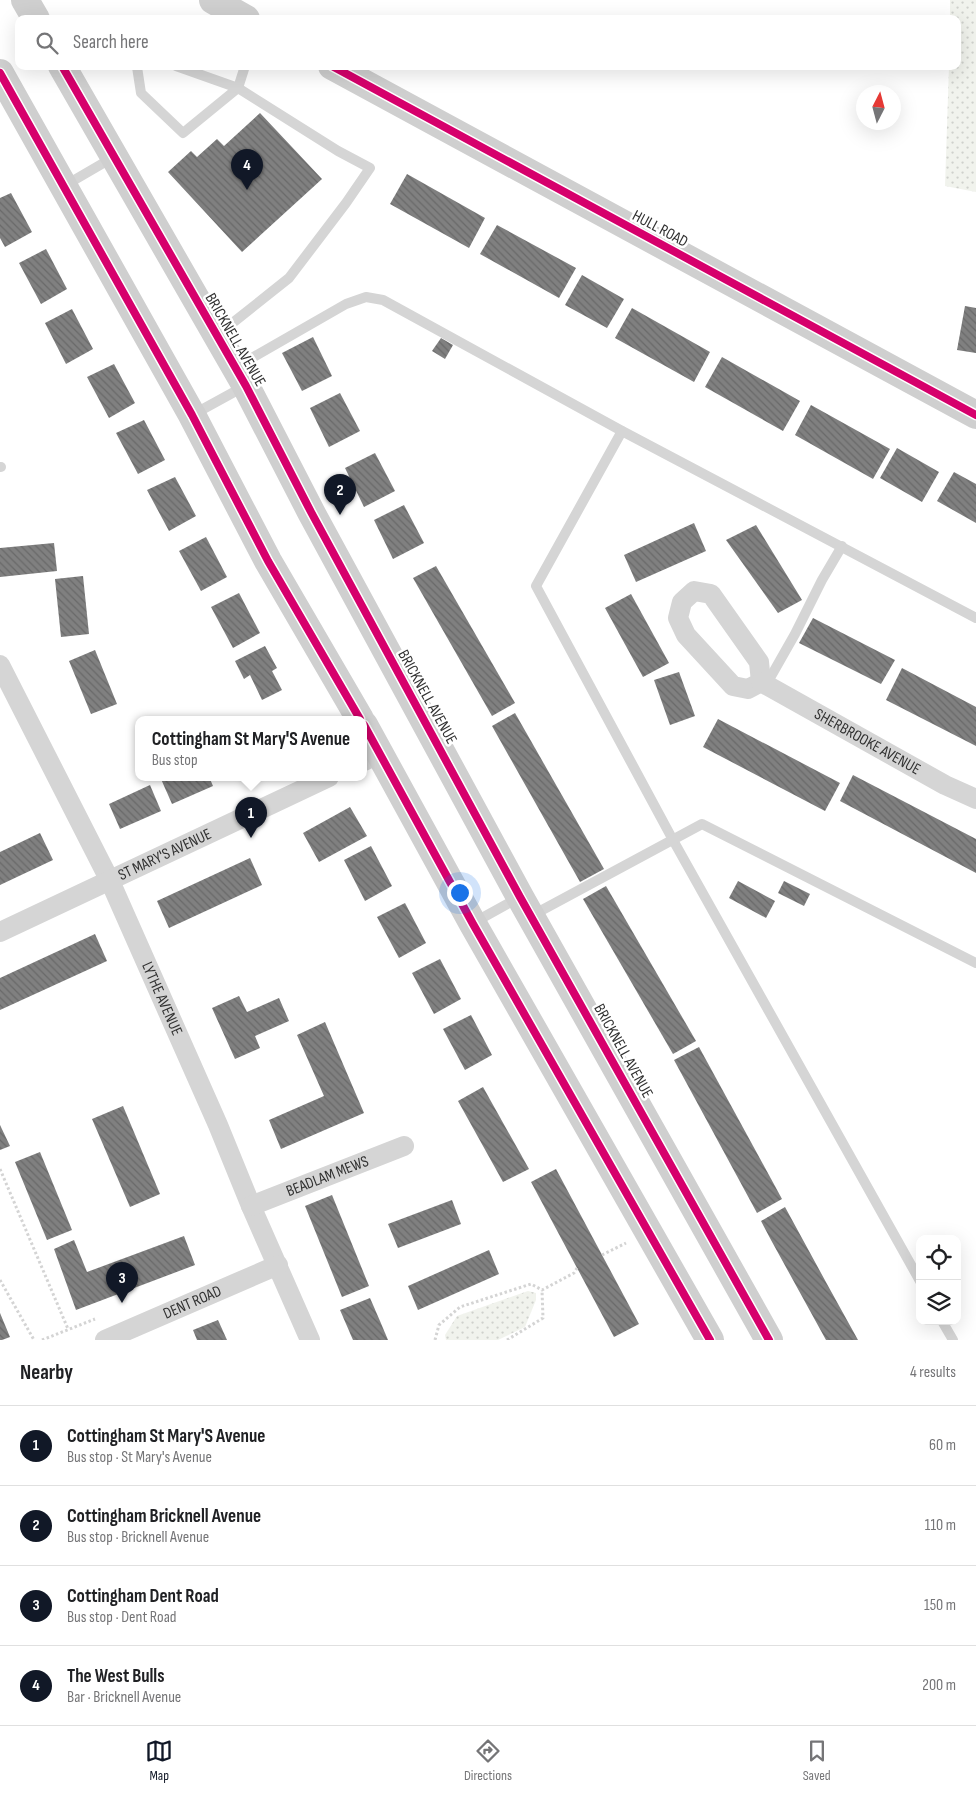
<!DOCTYPE html>
<meta charset="utf-8">
<style>
body{margin:0;font-family:"Sofia Sans Condensed",sans-serif;background:#f2f2f2;color:#202124}
.controls{position:absolute;right:15px;bottom:15px;display:grid;overflow:hidden;border-radius:10px;box-shadow:0 5px 20px #0002}
.controls button{width:45px;height:45px;display:grid;place-items:center;padding:0;border:0;border-bottom:1px solid #e0e0e0;background:#fff;color:#202124;font:25px sans-serif}
.compass{position:absolute;left:856px;top:85px;width:45px;height:45px;border-radius:50%;background:#fff;box-shadow:0 5px 20px #0002;rotate:6deg}
.you{position:absolute;left:459px;top:892px;width:18px;height:18px;margin:-12px;border:4px solid #fff;border-radius:50%;background:#1a73e8;box-shadow:0 0 0 8px #1a73e833}
.badge{display:grid;place-items:center;width:32px;height:32px;border-radius:50%;background:#111827;color:#fff;font-size:16px;font-weight:700}
.pin{position:absolute;translate:-50% -41px;filter:drop-shadow(0 1px 2px #0008)}
.pin::after{content:'';position:absolute;top:26px;width:18px;height:15px;background:inherit;clip-path:polygon(0 0,100% 0,50% 100%)}
.popup{position:absolute;left:135px;top:716px;width:232px;height:65px;box-sizing:border-box;display:grid;place-content:center;border-radius:10px;background:#fff;filter:drop-shadow(0 1px 4px #0005);font-size:16px;white-space:nowrap;color:#757577}
.popup b{font-size:19px;color:#202124}
.popup::after{content:'';position:absolute;left:50%;top:100%;margin-left:-10px;border:10px solid transparent;border-top-color:#fff}
.list{margin:0;padding:0;list-style:none}
h2{display:flex;justify-content:space-between;align-items:center;height:65px;margin:0;padding:0 20px;font-size:21px}
h2 small{font-size:16px;font-weight:400;color:#757577}
.list li{display:grid;grid-template-columns:32px 1fr auto;gap:15px;align-items:center;box-sizing:border-box;height:80px;padding:0 20px;border-top:1px solid #e0e0e0}
.list b{display:block;font-size:19px;white-space:nowrap}
.list p{margin:0;font-size:16px;white-space:nowrap;color:#757577}
.list em{font-size:16px;font-style:normal;color:#757577}
.icon{flex:none;width:28px;height:28px;fill:none;stroke:currentColor;stroke-width:2;stroke-linecap:round;stroke-linejoin:round}
.map{position:relative;flex:none;width:976px;height:1340px;overflow:hidden}
.search{position:absolute;background:#fff;box-shadow:0 5px 20px #0002;left:15px;right:15px;top:15px;height:55px;display:flex;align-items:center;gap:12px;box-sizing:border-box;padding:0 18px;border-radius:10px;color:#757577;font-size:19px}
.sheet{height:385px;background:#fff}
nav{display:flex;justify-content:space-around;align-items:center;box-sizing:border-box;height:70px;border-top:1px solid #e0e0e0;background:#fff;font-size:14px;color:#757577}
nav a{display:grid;justify-items:center;gap:2px}
nav .on{color:#111827}
.map>svg:first-child{display:block}
.grass{fill:url(#grass-dots)}
.building{fill:url(#building-back-hatch)}
.lines{fill:none;stroke-linecap:round;stroke-linejoin:round}
.path{stroke:#d4d4d4;stroke-width:3;stroke-dasharray:2.5 2.5;stroke-linecap:butt}
.lane{stroke:#d5d5d5;stroke-width:10}
.street{stroke:#d5d5d5;stroke-width:20}
.secondary{stroke:#cfcfcf;stroke-width:28}
.cycleway-casing{stroke:#fff;stroke-width:11}
.cycleway{stroke:#d6006c;stroke-width:8}
.labels{text-anchor:middle;dominant-baseline:central;stroke-width:5;stroke-linejoin:round;paint-order:stroke}
.street-label{font-size:16px;fill:#313131;stroke:#fff}
</style>
<div class="map">
<svg width="976" height="1340" viewBox="0 0 976 1340">
<defs>
<pattern id="grass-dots" width="8" height="8" patternUnits="userSpaceOnUse" patternTransform="scale(1.25)"><rect width="8" height="8" fill="#f1f3ed"/><path d="M2 2h.1M6 6h.1" fill="none" stroke="#cfd1cc" stroke-width="1.8" stroke-linecap="round"/></pattern>
<pattern id="building-back-hatch" width="6" height="6" patternUnits="userSpaceOnUse" patternTransform="scale(1.25)"><rect width="6" height="6" fill="#808080"/><path d="M-1 5l2 2M0 0l6 6M5-1l2 2" fill="none" stroke="#696969"/></pattern>
</defs>
<rect width="100%" height="100%" fill="#fff"/>
<!-- grass -->
<g class="grass">
<path d="M950 0H976V192L945 186 949 66H957V19H950Z"/>
<path d="M528 1291 536 1293V1300L525 1327 498 1340H446L445 1335 457 1316Z"/>
</g>
<!-- building -->
<g class="building">
<path d="M260 113 322 179 242 252 168 172 191 151 197 157 217 139 224 146Z"/>
<path d="M407 174 485 218 469 248 390 204Z"/>
<path d="M11 193 32 232 5 247 0 238V198Z"/>
<path d="M497 225 576 268 559 298 480 254Z"/>
<path d="M46 249 67 289 41 304 19 263Z"/>
<path d="M582 275 624 299 607 328 565 305Z"/>
<path d="M965 306 976 308V353L957 350Z"/>
<path d="M632 308 710 352 694 382 615 338Z"/>
<path d="M72 309 93 349 66 364 45 323Z"/>
<path d="M313 337 332 376 302 391 282 353Z"/>
<path d="M441 338 453 345 445 359 432 351Z"/>
<path d="M722 357 800 401 783 431 705 387Z"/>
<path d="M114 364 135 403 109 418 87 377Z"/>
<path d="M340 393 360 431 329 447 310 408Z"/>
<path d="M811 405 890 449 873 479 795 435Z"/>
<path d="M144 420 165 460 138 474 116 433Z"/>
<path d="M897 448 939 472 922 502 880 478Z"/>
<path d="M375 453 395 491 364 507 345 468Z"/>
<path d="M954 472 976 484V523L937 501Z"/>
<path d="M175 477 196 516 169 531 147 490Z"/>
<path d="M404 505 424 543 393 559 374 520Z"/>
<path d="M694 523 706 551 636 582 624 555Z"/>
<path d="M756 525 802 600 778 613 726 540Z"/>
<path d="M206 537 227 577 201 591 179 551Z"/>
<path d="M54 543 57 571 0 577V548Z"/>
<path d="M436 566 515 703 492 716 413 578Z"/>
<path d="M83 576 89 634 61 637 55 579Z"/>
<path d="M239 593 260 633 233 648 211 607Z"/>
<path d="M631 594 669 663 643 677 605 608Z"/>
<path d="M813 618 895 660 881 684 799 643Z"/>
<path d="M265 646 277 668 272 671 282 690 262 700 250 675 244 679 235 661Z"/>
<path d="M95 650 117 704 91 714 69 661Z"/>
<path d="M902 668 976 707V746L886 700Z"/>
<path d="M679 672 695 716 670 725 654 680Z"/>
<path d="M515 713 604 869 580 882 492 726Z"/>
<path d="M718 719 840 783 825 811 703 747Z"/>
<path d="M853 775 976 839V873L840 801Z"/>
<path d="M166 777H209L213 786 172 804 161 779Z"/>
<path d="M150 785 161 811 120 829 109 804Z"/>
<path d="M350 807 367 836 319 862 303 833Z"/>
<path d="M40 833 53 860 0 885V852Z"/>
<path d="M371 846 392 886 365 901 344 860Z"/>
<path d="M250 858 262 885 169 928 157 901Z"/>
<path d="M738 881 775 901 766 918 729 898Z"/>
<path d="M784 881 810 894 804 906 778 893Z"/>
<path d="M606 886 696 1041 673 1054 583 899Z"/>
<path d="M405 903 426 943 399 958 377 917Z"/>
<path d="M95 934 107 961 0 1010V978Z"/>
<path d="M440 959 461 999 434 1014 412 973Z"/>
<path d="M239 996 247 1012 279 998 289 1021 255 1036 260 1048 235 1059 212 1008Z"/>
<path d="M471 1015 492 1055 465 1070 443 1029Z"/>
<path d="M325 1022 364 1113 281 1149 269 1120 324 1096 297 1035Z"/>
<path d="M699 1047 782 1199 757 1213 674 1060Z"/>
<path d="M483 1087 529 1169 503 1182 458 1101Z"/>
<path d="M123 1106 160 1194 130 1207 92 1119Z"/>
<path d="M0 1125 10 1146 0 1150Z"/>
<path d="M40 1152 72 1230 47 1240 15 1162Z"/>
<path d="M556 1169 639 1324 614 1337 531 1182Z"/>
<path d="M332 1195 369 1286 342 1297 305 1206Z"/>
<path d="M452 1200 461 1224 398 1248 388 1224Z"/>
<path d="M785 1207 827 1284 858 1340H826L771 1240 761 1221Z"/>
<path d="M184 1236 195 1265 76 1310 54 1249 74 1240 87 1272Z"/>
<path d="M489 1250 499 1274 418 1310 408 1286Z"/>
<path d="M370 1298 380 1321 388 1340H353L340 1310Z"/>
<path d="M0 1313 10 1337 2 1340H0Z"/>
<path d="M218 1320 227 1340H197L193 1330Z"/>
</g>
<g class="lines">
<!-- path -->
<g class="path">
<path d="M0 1169 68 1329"/>
<path d="M602 1255 626 1243"/>
<path d="M0 1280 34 1340"/>
<path d="M42 1340 95 1319"/>
<path d="M435 1340 439 1325 460 1307 531 1284 542 1290 574 1273 577 1268"/>
<path d="M507 1340 543 1318 542 1290"/>
</g>
<!-- lane -->
<g class="lane">
<path d="M139 66 137 67 141 93 183 133 238 88 245 66"/>
<path d="M176 66 238 88 338 151 370 168 346 203 289 278 235 321 215 332"/>
<path d="M64 186 112 158"/>
<path d="M236 367 346 304 366 297 383 300 622 431 976 618"/>
<path d="M194 414 245 386"/>
<path d="M622 431 536 586 673 840 920 1281"/>
<path d="M0 467H1"/>
<path d="M766 685 795 634 822 580 842 546"/>
<path d="M531 916 702 824 976 963"/>
<path d="M473 923 520 897"/>
<path d="M942 1321 953 1340"/>
</g>
<!-- street -->
<g class="street">
<path d="M694 591 711 594 759 662 761 682 748 689 733 686 686 635 678 618 682 602Z"/>
<path id="s1" d="M0 665 110 881 218 1125 251 1206 310 1340"/>
<path id="s2" d="M761 682 945 785 976 799"/>
<path d="M364 761 380 753"/>
<path id="s3" d="M0 932 329 777"/>
<path id="s4" d="M251 1206 404 1146"/>
<path id="s5" d="M105 1340 278 1265"/>
</g>
<!-- secondary -->
<g class="secondary">
<path d="M25 0 36 19"/>
<path d="M213 0 246 19"/>
<path d="M62 66 246 386 311 512 520 897 769 1340"/>
<path d="M332 66 976 415"/>
<path d="M0 73 192 415 268 561 360 719"/>
<path d="M364 725 473 924 710 1340"/>
</g>
<defs>
<g id="cycleway">
<path d="M62 66 246 386 311 512 520 897 769 1340"/>
<path d="M332 66 976 415"/>
<path d="M0 73 192 415 268 561 360 719"/>
<path d="M364 725 473 924 710 1340"/>
</g>
</defs>
<!-- cycleway casing -->
<use href="#cycleway" class="cycleway-casing"/>
<!-- cycleway -->
<use href="#cycleway" class="cycleway"/>
</g>
<g class="labels">
<!-- street labels -->
<g class="street-label">
<text transform="translate(660 229) rotate(28)">HULL ROAD</text>
<text transform="translate(235 340) rotate(60)">BRICKNELL AVENUE</text>
<text transform="translate(427 697) rotate(61)">BRICKNELL AVENUE</text>
<text stroke="none"><textPath href="#s2" startOffset="122">SHERBROOKE AVENUE</textPath></text>
<text stroke="none"><textPath href="#s3" startOffset="182">ST MARY'S AVENUE</textPath></text>
<text stroke="none"><textPath href="#s1" startOffset="371">LYTHE AVENUE</textPath></text>
<text transform="translate(623 1051) rotate(61)">BRICKNELL AVENUE</text>
<text stroke="none"><textPath href="#s4" startOffset="82">BEADLAM MEWS</textPath></text>
<text stroke="none"><textPath href="#s5" startOffset="95">DENT ROAD</textPath></text>
</g>
</g>
</svg>
<div class="controls">
<button><svg class="icon" aria-label="locate" viewBox="0 0 24 24"><circle cx="12" cy="12" r="6"/><path d="M12 2v4M12 18v4M2 12h4M18 12h4"/></svg></button>
<button><svg class="icon" aria-label="layers" viewBox="0 0 24 24"><path d="M12 4l9 5-9 5-9-5zM3 14l9 5 9-5"/></svg></button>
</div>
<svg class="compass" viewBox="-18 -18 36 36"><path d="M0-13l5 13h-10z" fill="#e53935"/><path d="M0 13l5-13h-10z" fill="#757577"/></svg>
<div class="you"></div>
<div class="pin badge" style="left:251px;top:838px">1</div>
<div class="popup"><b>Cottingham St Mary'S Avenue</b>Bus stop</div>
<div class="pin badge" style="left:340px;top:515px">2</div>
<div class="pin badge" style="left:122px;top:1303px">3</div>
<div class="pin badge" style="left:247px;top:190px">4</div>
<div class="search"><svg class="icon" aria-label="search" viewBox="0 0 24 24"><circle cx="10" cy="10" r="6"/><path d="M15 15l6 6"/></svg>Search here</div>
</div>
<section class="sheet">
<h2>Nearby<small>4 results</small></h2>
<ul class="list">
<li><span class="badge">1</span><div><b>Cottingham St Mary'S Avenue</b><p>Bus stop · St Mary's Avenue</p></div><em>60 m</em></li>
<li><span class="badge">2</span><div><b>Cottingham Bricknell Avenue</b><p>Bus stop · Bricknell Avenue</p></div><em>110 m</em></li>
<li><span class="badge">3</span><div><b>Cottingham Dent Road</b><p>Bus stop · Dent Road</p></div><em>150 m</em></li>
<li><span class="badge">4</span><div><b>The West Bulls</b><p>Bar · Bricknell Avenue</p></div><em>200 m</em></li>
</ul>
</section>
<nav>
<a class="on"><svg class="icon" aria-label="map" viewBox="0 0 24 24"><path d="M3 6l6-2 6 2 6-2v14l-6 2-6-2-6 2zM9 4v14M15 6v14"/></svg>Map</a>
<a><svg class="icon" aria-label="directions" viewBox="0 0 24 24"><path d="M12 3l9 9-9 9-9-9zM9 14v-3h6M13 9l2 2-2 2"/></svg>Directions</a>
<a><svg class="icon" aria-label="saved" viewBox="0 0 24 24"><path d="M7 4h10v16l-5-4-5 4z"/></svg>Saved</a>
</nav>
